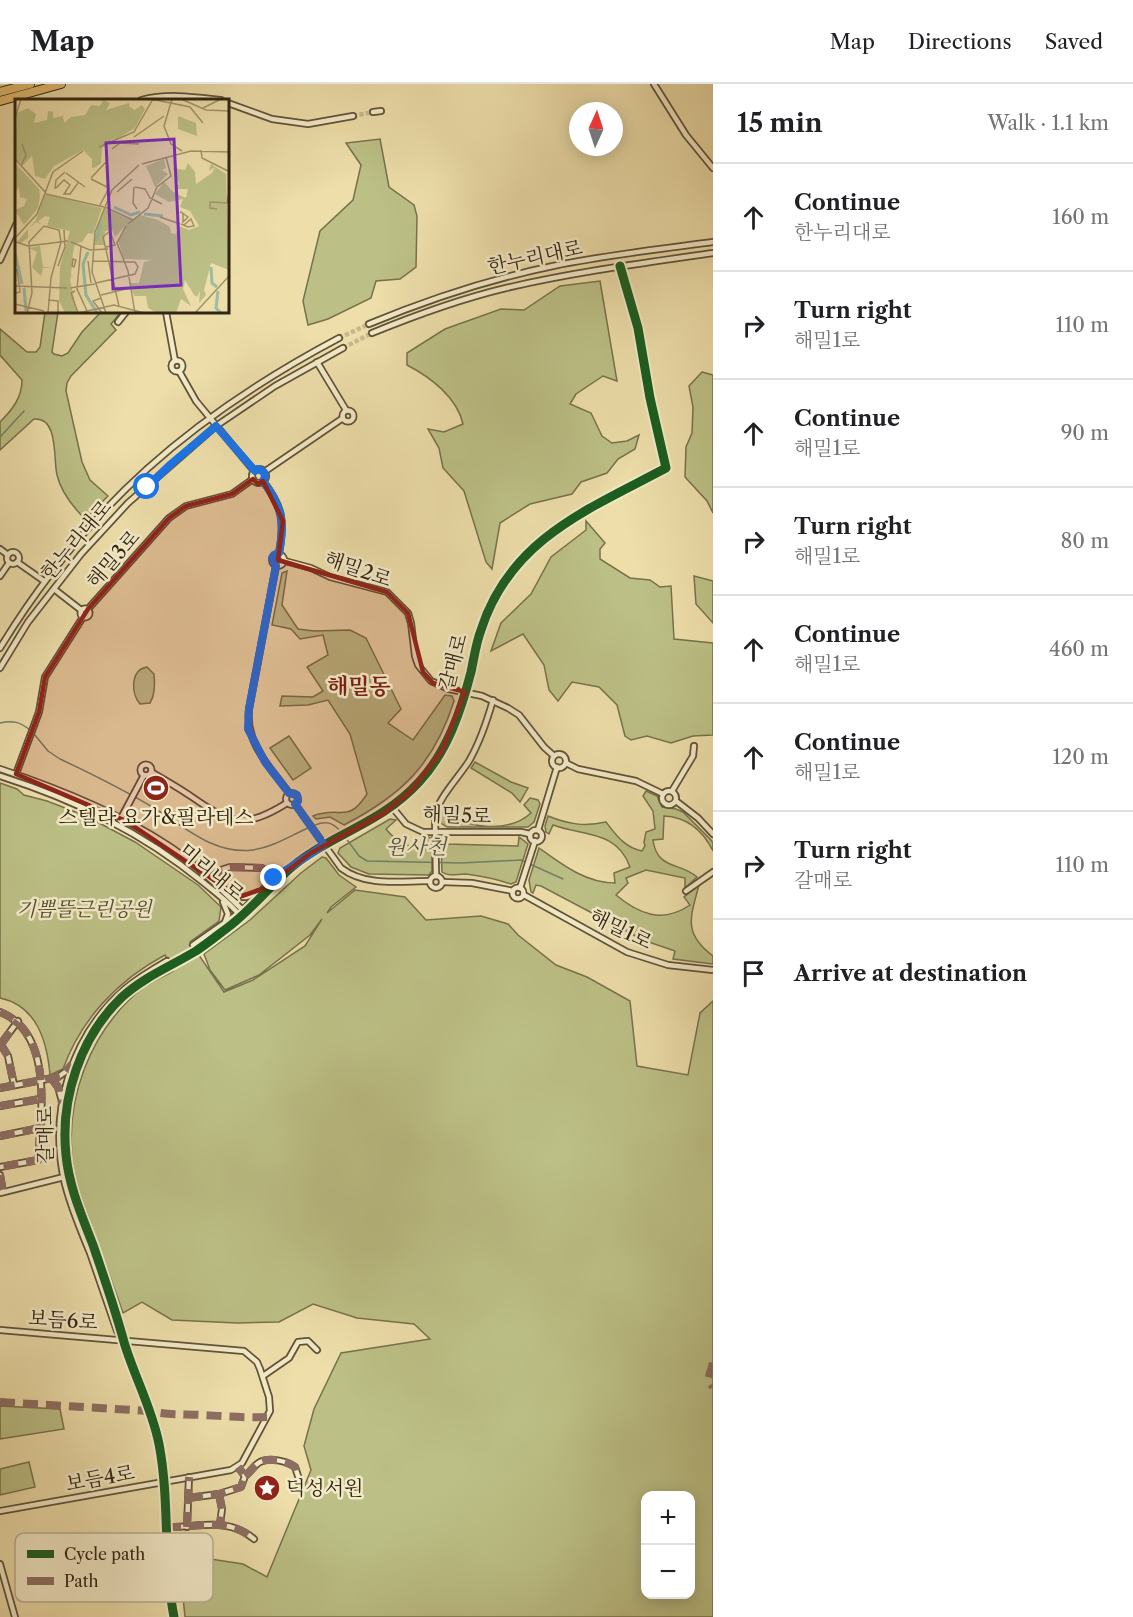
<!DOCTYPE html>
<meta charset="utf-8">
<style>
body{margin:0;font-family:"Libre Caslon Text","Noto Serif KR",serif;background:#f2f2f2;color:#202124}
.controls{position:absolute;right:18px;bottom:18px;display:grid;overflow:hidden;border-radius:12px;box-shadow:0 3px 15px #0003}
.controls button{width:54px;height:54px;display:grid;place-items:center;padding:0;border:0;border-bottom:2px solid #e0e0e0;background:#fff;color:#202124;font:30px sans-serif}
.compass{position:absolute;left:569px;top:18px;width:54px;height:54px;border-radius:50%;background:#fff;box-shadow:0 3px 15px #0003;rotate:3deg}
.stop{position:absolute;width:18px;height:18px;margin:-14px;border:4px solid #1a73e8;border-radius:50%;background:#fff}
.stop.end{background:#1a73e8;border-color:#fff;box-shadow:0 2px 6px #0008}
.list{margin:0;padding:0;list-style:none}
h2{display:flex;justify-content:space-between;align-items:center;height:78px;margin:0;padding:0 24px;font-size:26px}
h2 small{font-size:20px;font-weight:400;color:#757577}
.list li{display:grid;grid-template-columns:39px 1fr auto;gap:18px;align-items:center;box-sizing:border-box;height:108px;padding:0 24px;border-top:2px solid #e0e0e0}
.list b{display:block;font-size:22px;white-space:nowrap}
.list p{margin:0;font-size:20px;white-space:nowrap;color:#757577}
.list em{font-size:20px;font-style:normal;color:#757577}
.icon{flex:none;width:33px;height:33px;fill:none;stroke:currentColor;stroke-width:2;stroke-linecap:round;stroke-linejoin:round}
.map{position:relative;flex:none;width:713px;height:1533px;overflow:hidden}
header{display:flex;align-items:center;gap:36px;box-sizing:border-box;height:84px;padding:0 30px;background:#fff;border-bottom:2px solid #e0e0e0}
header strong{font-size:28px}
nav{display:flex;gap:33px;margin-inline-start:auto;font-size:21px}
main{display:flex}
aside{flex:1;background:#fff}
.map>svg:first-child{display:block}
.green{fill:#bcc086;stroke:#77724c;stroke-width:1.5;fill-rule:evenodd}
.lines{fill:none;stroke-linecap:round;stroke-linejoin:round}
.stream{stroke:#70806a;stroke-width:1.5}
.minor-tunnel{stroke:#c8b98c;stroke-width:4.5;stroke-dasharray:4.5 2;stroke-linecap:butt}
.minor-casing{stroke:#615339;stroke-width:8}
.highway-casing{stroke:#322513;stroke-width:10}
.minor{stroke:#f3eac8;stroke-width:4.5}
.highway{stroke:#e6bf75;stroke-width:8}
.quiet{stroke:#8d6e63;stroke-width:8;stroke-dasharray:15 8;stroke-linecap:butt}
.cycleway-casing{stroke:#f3eac8;stroke-width:13}
.cycleway{stroke:#1b5e20;stroke-width:9}
.route{stroke:#1a73e8;stroke-width:8}
.marked{fill:#8f2418;fill-opacity:0.2;stroke:#8f2418;stroke-width:4.5;stroke-linejoin:round}
.labels{text-anchor:middle;dominant-baseline:central;stroke-width:5;stroke-linejoin:round;paint-order:stroke}
.street-label{font-size:20px;fill:#322513;stroke:#f3eac8}
.poi-label{font-size:20px;fill:#322513;stroke:#f3eac8}
.park-label{font-size:20px;font-style:italic;fill:#544c30;stroke:#f3eac8}
.water-label{font-size:21px;font-style:italic;fill:#51533e;stroke:#f3eac8}
.quarter-label{font-size:22px;font-weight:bold;fill:#7a1f14;stroke:#f3eac8}
.inset-river{fill:none;stroke:#9abda4;stroke-width:3}
.inset-road{fill:none;stroke:#a2946e;stroke-width:1.5}
.view{fill:#7b2cbf;fill-opacity:0.15;stroke:#7b2cbf;stroke-width:3}
.inset-edge{fill:none;stroke:#322513;stroke-width:3}
.key{fill:#f3eac8;stroke:#b9af92;stroke-width:1.5}
.key-label{font-size:16px;fill:#322513}
</style>
<header>
<strong>Map</strong>
<nav><a>Map</a><a>Directions</a><a>Saved</a></nav>
</header>
<main>
<div class="map">
<svg width="713" height="1533" viewBox="0 0 713 1533">
<rect width="100%" height="100%" fill="#eddeaa"/>
<filter id="stains"><feTurbulence type="fractalNoise" baseFrequency=".00333" numOctaves="4"/><feColorMatrix values="0 0 0 0 .2 0 0 0 0 .09 0 0 0 0 .02 0 0 0 .5 -.17"/></filter>
<radialGradient id="worn" r=".72"><stop offset=".6" stop-color="#630" stop-opacity="0"/><stop offset="1" stop-color="#630" stop-opacity=".3"/></radialGradient>
<!-- green -->
<g class="green">
<path d="M380 55 389 103 414 121 417 132 416 183 400 195 376 197 371 214 328 235 308 241 303 217 320 147 353 116 361 81 346 59Z"/>
<path d="M600 197 617 297 603 292 576 310 570 320 591 329 602 352 612 359 627 357 639 351 635 365 618 375 607 389 581 398 572 410 530 420 500 439 492 485 486 478 464 407 443 384 439 364 428 345 444 348 463 340C457 313 430 293 407 281V269L445 245 501 225 524 226 560 202Z"/>
<path d="M45 228H58L52 268 54 270 62 272 68 269 82 248 101 228H121L111 240 116 246 71 292 67 299 66 307 82 378 90 396 108 412 85 435C73 423 61 408 57 391 53 375 59 333 34 335L0 366V338C12 326 22 314 22 296L0 271V245L27 268H36L40 263Z"/>
<path d="M702 288 713 291V429L707 417 685 393 686 363 692 349 693 323 689 302Z"/>
<path d="M586 437 605 459 600 465V475L630 494 650 496 660 503 671 502 674 555 713 559V651L693 652 671 659 647 652 631 656 625 652 617 621 599 603 572 598 558 617 549 606 544 581 523 550 491 567 501 539 531 510 551 473 586 446Z"/>
<path d="M287 487 282 521 298 545 314 547 350 546 366 554 401 625 388 639 413 656 445 611 452 612 454 617C434 680 402 711 344 741L330 733 316 735 313 732C341 721 347 741 367 710L350 650 328 616 308 621 280 622 282 612 313 613 323 607 307 583 328 571 323 551 300 555 291 545 272 541 282 489Z"/>
<path d="M694 492 713 497V539L696 520Z"/>
<path d="M147 583 154 590C155 599 155 611 150 619L140 620C131 610 130 586 147 583Z"/>
<path d="M289 652 311 684 293 696 270 664Z"/>
<path d="M475 678 511 698 528 704 520 718 512 709 471 684Z"/>
<path d="M0 699 17 705 24 711 47 717 86 732 135 758 198 801 221 823 219 837 190 858 224 908 253 896 305 862 322 835 310 851 259 891 225 906 210 886 204 870 250 836 301 789 322 773 326 774 339 791 356 803 331 823 327 829 355 806 405 813 426 836 481 832 508 840 518 851 556 881 587 893 630 917 637 982 688 991 700 929 713 917V1533H185L180 1482 204 1474 243 1480 267 1493 311 1386 304 1362 314 1325 341 1269 430 1255 414 1240 357 1234 313 1220 279 1238 237 1239 172 1236 142 1218 123 1229C113 1200 102 1171 92 1143 85 1123 76 1102 73 1081 64 1015 90 948 141 905 151 898 163 893 173 887L165 871C118 896 81 935 63 985L50 991C47 957 37 922 0 914ZM646 1412H690V1510H646Z"/>
<path d="M646 707 657 712 662 723 676 725 683 728 711 756 713 759V767C703 747 687 733 664 732L663 755 653 756C657 786 680 778 697 793L685 804V794L646 786 626 794 628 799 616 811C639 830 662 840 690 821L684 813 699 801C691 832 682 849 713 872V880L673 875 675 867 643 856 541 802 536 801 533 809 531 808 529 796 539 764C561 780 586 799 615 799L614 789 630 783C617 746 583 752 553 741L549 750 546 748 545 742 548 732C568 740 584 743 606 738 616 751 625 764 642 767L645 762 644 758 646 748 655 745 653 727 643 712Z"/>
<path d="M530 714 538 716 540 720 534 738 528 743H447L441 739 440 731 443 728C467 744 508 750 531 729L524 721Z"/>
<path d="M390 735 396 736 386 745C396 758 409 763 425 766L427 752 432 755V787L429 791 369 790 351 783 338 769 340 764Z"/>
<path d="M446 751 447 760 518 762 519 753 528 760 516 798 511 800C496 795 482 792 466 790 457 790 449 793 442 788L441 757Z"/>
<path d="M0 1322 60 1325 64 1345 0 1355Z"/>
<path d="M29 1378 35 1403 0 1411V1385Z"/>
</g>
<g class="lines">
<!-- stream -->
<g class="stream">
<path d="M0 353 24 327"/>
<path d="M0 639C13 636 20 638 30 646"/>
<path d="M34 650 48 667 60 675C92 690 124 706 154 724 185 743 214 771 253 766 273 763 290 752 308 744"/>
<path d="M313 742C326 736 333 738 342 749"/>
<path d="M345 753 359 772 367 777 461 779 521 776 563 795"/>
</g>
<!-- minor-tunnel -->
<g class="minor-tunnel">
<path d="M353 32 373 28"/>
<path d="M339 254 369 240"/>
<path d="M343 264 372 249"/>
<path d="M167 877 193 861"/>
<path d="M171 880 196 866"/>
</g>
<defs>
<g id="minor">
<path d="M654 0 686 51 713 84"/>
<path d="M141 16C168 9 194 13 221 16"/>
<path d="M228 19 272 35 308 40 353 32"/>
<path d="M373 28 381 27"/>
<path d="M0 176 16 141"/>
<path d="M166 228 175 277"/>
<path d="M118 238 126 228"/>
<path d="M369 240C429 215 490 195 553 182 606 171 660 165 713 158"/>
<path d="M372 249C416 231 460 215 506 204 574 188 644 179 713 169"/>
<circle cx="177" cy="282" r="5.5"/>
<path d="M317 278 346 326"/>
<path d="M179 287 196 317 254 387"/>
<circle cx="348" cy="332" r="5.5"/>
<circle cx="259" cy="392" r="7"/>
<path d="M264 388 343 334"/>
<path d="M263 397C283 423 285 437 279 469"/>
<path d="M0 465 8 471"/>
<circle cx="13" cy="474" r="6"/>
<circle cx="278" cy="476" r="6"/>
<path d="M285 477 311 484 330 493 387 508 408 529 411 539 415 572 418 581 431 597 449 605 482 612 508 624 519 631 544 663 554 672"/>
<path d="M17 478 44 497"/>
<path d="M276 482 249 625C245 659 270 683 289 709"/>
<path d="M0 492 9 479"/>
<path d="M54 505 81 526"/>
<circle cx="85" cy="529" r="4.5"/>
<path d="M88 525 169 434 186 422 232 410 253 395"/>
<path d="M0 564C87 422 192 332 339 254"/>
<path d="M0 584 28 538 81 470 128 419 216 342 275 302 343 264"/>
<circle cx="559" cy="677" r="7"/>
<path d="M566 679 578 685 636 697 663 710"/>
<circle cx="146" cy="686" r="5.5"/>
<path d="M0 685C57 704 115 727 166 760 196 779 220 805 246 829"/>
<path d="M151 688C165 696 179 704 192 713 231 740 245 745 287 719"/>
<path d="M16 690 39 628 45 593 83 533"/>
<path d="M0 692C75 716 142 748 204 799 216 809 231 820 241 833"/>
<circle cx="669" cy="714" r="7"/>
<path d="M672 707 693 672 694 662"/>
<circle cx="292" cy="715" r="6"/>
<path d="M676 717 698 734 713 750"/>
<path d="M295 720 341 784C366 803 400 797 430 797"/>
<path d="M392 723 406 740 423 748H521L530 750"/>
<path d="M120 736 144 691"/>
<circle cx="536" cy="752" r="6"/>
<path d="M538 746 557 683"/>
<path d="M436 792 435 732C438 714 459 693 469 677 480 658 487 637 493 616"/>
<circle cx="436" cy="798" r="6"/>
<path d="M210 794 221 786 230 783 262 784 274 794"/>
<path d="M442 798 472 799 513 807"/>
<circle cx="518" cy="809" r="5.5"/>
<path d="M520 804 535 757"/>
<path d="M225 806C238 814 245 816 258 808"/>
<path d="M686 807 713 788"/>
<path d="M524 811 627 868 668 881 713 886"/>
<path d="M223 818 228 830 225 838"/>
<path d="M193 861 243 826 274 794 284 789"/>
<path d="M196 866C213 854 232 842 247 828 264 811 280 791 299 777 340 746 388 737 423 694 460 648 464 601 480 547 507 457 590 424 666 384L650 314 638 244 620 182"/>
<path d="M171 880C154 890 137 900 122 914 76 956 56 1028 69 1089 75 1120 89 1150 99 1180 107 1201 116 1222 122 1244 123 1248 123 1253 124 1257 134 1291 150 1322 158 1357 172 1414 163 1475 174 1533"/>
<path d="M0 928C54 949 41 1030 38 1076L0 1083"/>
<path d="M0 959 8 972 14 1001"/>
<path d="M1 960 18 937"/>
<path d="M52 995 58 1003 61 1014"/>
<path d="M0 1004 58 993 68 986"/>
<path d="M0 1022 40 1015"/>
<path d="M0 1052 40 1044"/>
<path d="M0 1091 3 1108"/>
<path d="M0 1109 64 1093"/>
<path d="M0 1246 244 1267 257 1278 260 1285 269 1313 270 1327 242 1379 231 1386 0 1427"/>
<path d="M122 1254 117 1247C108 1221 99 1195 90 1169 81 1147 71 1124 65 1100 48 1029 70 953 125 905 138 894 153 885 167 877"/>
<path d="M263 1292 289 1274 298 1258 308 1257 317 1266"/>
<path d="M245 1392C251 1388 254 1381 260 1378 269 1373 287 1377 295 1383L299 1395"/>
<path d="M219 1410 222 1425 220 1440"/>
<path d="M188 1414 219 1410 241 1403 245 1392 238 1383"/>
<path d="M166 1443C198 1444 227 1432 254 1455"/>
<path d="M187 1443 189 1393"/>
<path d="M0 1480 15 1533"/>
</g>
<g id="highway">
<path d="M0 8 30 0"/>
<path d="M0 17 61 0"/>
</g>
</defs>
<!-- minor casing -->
<use href="#minor" class="minor-casing"/>
<!-- highway casing -->
<use href="#highway" class="highway-casing"/>
<!-- minor -->
<use href="#minor" class="minor"/>
<!-- highway -->
<use href="#highway" class="highway"/>
<!-- quiet -->
<g class="quiet">
<path d="M210 794 221 786 230 783 262 784 274 794"/>
<path d="M0 928C54 949 41 1030 38 1076L0 1083"/>
<path d="M0 959 8 972 14 1001"/>
<path d="M1 960 18 937"/>
<path d="M52 995 58 1003 62 1019"/>
<path d="M0 1004 58 993 62 992 72 980"/>
<path d="M0 1022 40 1015"/>
<path d="M0 1052 40 1044"/>
<path d="M0 1091 3 1108"/>
<path d="M713 1279 708 1296 713 1303"/>
<path d="M0 1318 149 1327C167 1331 183 1330 201 1331 223 1332 245 1334 267 1333"/>
<path d="M245 1392C251 1388 254 1381 260 1378 269 1373 287 1377 295 1383L299 1395"/>
<path d="M219 1410 222 1425 220 1440"/>
<path d="M188 1414 219 1410 241 1403 245 1392 238 1383"/>
<path d="M166 1443C198 1444 227 1432 254 1455"/>
<path d="M187 1443 189 1393"/>
</g>
<defs>
<path id="cycleway" d="M174 1533C163 1476 170 1418 159 1360 152 1324 134 1292 124 1258 115 1225 104 1193 93 1161 82 1132 69 1103 66 1071 60 1015 80 953 122 913 144 893 171 882 196 867 208 859 219 850 231 841 259 819 280 788 311 769 349 745 387 733 419 698 447 668 461 627 471 588 474 574 476 559 481 546 510 455 589 425 666 384L650 314 638 244 620 182"/>
</defs>
<!-- cycleway casing -->
<use href="#cycleway" class="cycleway-casing"/>
<!-- cycleway -->
<use href="#cycleway" class="cycleway"/>
</g>
<g class="lines">
<!-- route -->
<path class="route" d="M147 403 171 380 216 342 255 387 258 385 264 388 265 393 263 397C282 423 285 438 279 469L274 471 272 474 276 482 249 625 248 645 265 678 289 709 297 711 298 717 295 720 324 761 274 794"/>
</g>
<!-- marked area -->
<path class="marked" d="M253 395 258 400 263 397 283 437 278 476 387 508 408 529 423 588 433 599 465 608 442 667 410 708 383 730 311 769 265 804 239 813 126 737 16 690 39 628 45 593 88 525 169 434 186 422 232 410Z"/>
<!-- icons -->
<defs>
<symbol id="stadium-disc" viewBox="-11 -11 22 22"><circle r="9.5" fill="#8f2418" stroke="#f3eac8"/><path d="M0-5a6.5 5 0 1 0 0 10a6.5 5 0 1 0 0-10ZM-3.5-1.8h7v3.6h-7Z" fill="#fff"/></symbol>
<symbol id="sight-disc" viewBox="-11 -11 22 22"><circle r="9.5" fill="#8f2418" stroke="#f3eac8"/><path d="M0-6L1.8-2.2L6-1.7L2.9 1.2L3.7 5.4L0 3.3L-3.7 5.4L-2.9 1.2L-6-1.7L-1.8-2.2Z" fill="#fff"/></symbol>
</defs>
<g fill-rule="evenodd">
<use href="#stadium-disc" x="141" y="689" width="30" height="30"/>
<use href="#sight-disc" x="252" y="1389" width="30" height="30"/>
</g>
<g class="labels">
<!-- street labels -->
<g class="street-label">
<text transform="translate(535 173) rotate(-12)">한누리대로</text>
<text transform="translate(76 456) rotate(-50)">한누리대로</text>
<text transform="translate(113 475) rotate(-49)">해밀3로</text>
<text transform="translate(358 485) rotate(19)">해밀2로</text>
<text transform="translate(453 578) rotate(-75)">갈매로</text>
<text transform="translate(457 731) rotate(2)">해밀5로</text>
<text transform="translate(212 788) rotate(40)">미리내로</text>
<text transform="translate(621 845) rotate(26)">해밀1로</text>
<text transform="translate(45 1051) rotate(-90)">갈매로</text>
<text transform="translate(63 1236) rotate(4)">보듬6로</text>
<text transform="translate(100 1394) rotate(-10)">보듬4로</text>
</g>
<!-- poi labels -->
<g class="poi-label">
<text x="156" y="733">스텔라 요가&amp;필라테스</text>
<text x="286" y="1404" text-anchor="start">덕성서원</text>
</g>
<!-- park labels -->
<g class="park-label">
<text x="84" y="825">기쁨뜰근린공원</text>
</g>
<!-- water labels -->
<g class="water-label">
<text x="416" y="762">원사천</text>
</g>
<!-- quarter labels -->
<g class="quarter-label">
<text x="359" y="602">해밀동</text>
</g>
</g>
<!-- overview -->
<g transform="translate(15 15)">
<rect width="214" height="214" fill="#eddeaa"/>
<path d="M88 1 95 4 91 11 114 4 117 19 115 8 120 11 127 6 130 10 120 29 87 49 86 64 81 68 77 69V60L68 51 39 67 30 80 20 77 17 57 8 66 0 60 2 14 13 9 21 15 19 24 32 21 33 12 38 13V19L48 17 49 24 56 18 70 16 76 6 85 7ZM163 17 181 24 182 37 163 30ZM149 60 151 69 147 71 153 75 140 88 131 67ZM0 64 24 90 25 98 23 109 9 126 0 111 9 107 12 100 5 98 4 88 0 94ZM173 64 180 73 181 85 197 74 200 68 194 72 196 65 211 75 214 171 196 164 189 191 191 196 184 204 185 192 182 198 179 196 170 181 168 190 176 207 166 200 161 214H142L133 209 131 197H119L115 184H124L129 163 137 161 109 160 103 141 111 126 100 138 97 131 90 132 89 146H79L81 132 89 109 116 121 125 116 143 121 155 128 156 134 161 135 164 127 174 131 184 127 175 112 165 108 168 100 154 103 140 95 149 83 158 93 171 99 173 90H160L164 85 158 69 170 71ZM30 95 87 109 78 135 73 134 67 143 60 145 58 153 56 176 59 179 56 177 55 181 62 213 50 214 44 202 45 168 55 132 32 127 35 118 30 117 23 122 27 126 21 123 13 130V139L6 144 2 143 21 121ZM25 147 28 168H38L28 169 26 177 17 168 22 153 14 149Z" fill="#bcc086"/>
<path class="inset-river" d="M99 108 116 116 125 113M129 115 148 117M81 142 86 124M73 153 68 165 71 196 82 214M0 154 7 185M196 168 197 184 202 188M9 189 11 212M203 192 201 209 206 214"/>
<path class="inset-road" d="M136 0 175 8 188 24M157 0 149 27 156 45 167 52M166 0 191 11 215 12M188 9 206 0M0 19 6 0M119 38 149 17M84 48 119 33 138 0M97 50 105 44 124 45M186 51 187 59 215 73M0 60 31 94M127 65 176 52 215 53M6 67 11 56 7 45M51 74 70 88M76 79 91 63M76 80 94 89M119 88 118 104 122 110M120 88 130 90 135 99 147 105M41 89 49 81 55 86 49 95H55L63 84M40 90 41 81 50 73M102 93 117 80M31 95 89 108M85 106 94 89M90 108 118 121M202 110 195 109V103L212 104 215 87M165 114 166 113 173 118 168 123V114M145 118 165 125M113 125 133 109 142 88 156 77 151 58M166 125 173 128 179 127 176 120 169 126M111 127 102 144 113 172 120 214M1 138 22 115 38 73 68 52M1 143 13 147 53 142M56 143 75 151 93 150M66 147 62 190 73 214M91 148 100 146 95 132 88 138 104 207M58 160 61 161 59 168 57 167ZM73 162 76 184M78 162 120 163 123 168 120 175 81 184M43 167 50 148 49 131M0 187 52 189M55 189 80 185M60 192 56 194 63 214M1 194 5 193 2 170M86 196 115 189M86 199 78 202 87 214M33 201 43 202V214M0 205 29 212M12 214 17 194 14 143 29 127 44 131 46 143 36 179 33 214M63 214 99 206 129 214M91 214 77 173 80 133 97 91 124 66M180 214 215 176"/>
<path class="view" d="M159 40 166 186 98 190 91 44Z"/>
<rect width="214" height="214" class="inset-edge"/>
</g>
<!-- legend -->
<rect x="15" y="1449" width="198" height="69" rx="9" class="key"/>
<rect x="27" y="1466" width="27" height="8" fill="#1b5e20"/>
<rect x="27" y="1493" width="27" height="8" fill="#8d6e63"/>
<g class="key-label">
<text x="64" y="1476">Cycle path</text>
<text x="64" y="1503">Path</text>
</g>
<rect width="100%" height="100%" filter="url(#stains)"/>
<rect width="100%" height="100%" fill="url(#worn)"/>
</svg>
<div class="controls">
<button>+</button>
<button>−</button>
</div>
<svg class="compass" viewBox="-18 -18 36 36"><path d="M0-13l5 13h-10z" fill="#e53935"/><path d="M0 13l5-13h-10z" fill="#757577"/></svg>
<div class="stop" style="left:147px;top:403px"></div>
<div class="stop end" style="left:274px;top:794px"></div>
</div>
<aside>
<h2>15 min<small>Walk · 1.1 km</small></h2>
<ul class="list">
<li><svg class="icon" aria-label="ahead" viewBox="0 0 24 24"><path d="M12 20V5M6 11l6-6 6 6"/></svg><div><b>Continue</b><p>한누리대로</p></div><em>160 m</em></li>
<li><svg class="icon" aria-label="right" viewBox="0 0 24 24"><path d="M7 20v-9h11M14 6l5 5-5 5"/></svg><div><b>Turn right</b><p>해밀1로</p></div><em>110 m</em></li>
<li><svg class="icon" aria-label="ahead" viewBox="0 0 24 24"><path d="M12 20V5M6 11l6-6 6 6"/></svg><div><b>Continue</b><p>해밀1로</p></div><em>90 m</em></li>
<li><svg class="icon" aria-label="right" viewBox="0 0 24 24"><path d="M7 20v-9h11M14 6l5 5-5 5"/></svg><div><b>Turn right</b><p>해밀1로</p></div><em>80 m</em></li>
<li><svg class="icon" aria-label="ahead" viewBox="0 0 24 24"><path d="M12 20V5M6 11l6-6 6 6"/></svg><div><b>Continue</b><p>해밀1로</p></div><em>460 m</em></li>
<li><svg class="icon" aria-label="ahead" viewBox="0 0 24 24"><path d="M12 20V5M6 11l6-6 6 6"/></svg><div><b>Continue</b><p>해밀1로</p></div><em>120 m</em></li>
<li><svg class="icon" aria-label="right" viewBox="0 0 24 24"><path d="M7 20v-9h11M14 6l5 5-5 5"/></svg><div><b>Turn right</b><p>갈매로</p></div><em>110 m</em></li>
<li><svg class="icon" aria-label="arrive" viewBox="0 0 24 24"><path d="M6 21V4h12l-3 4 3 4H6"/></svg><div><b>Arrive at destination</b></div></li>
</ul>
</aside>
</main>
